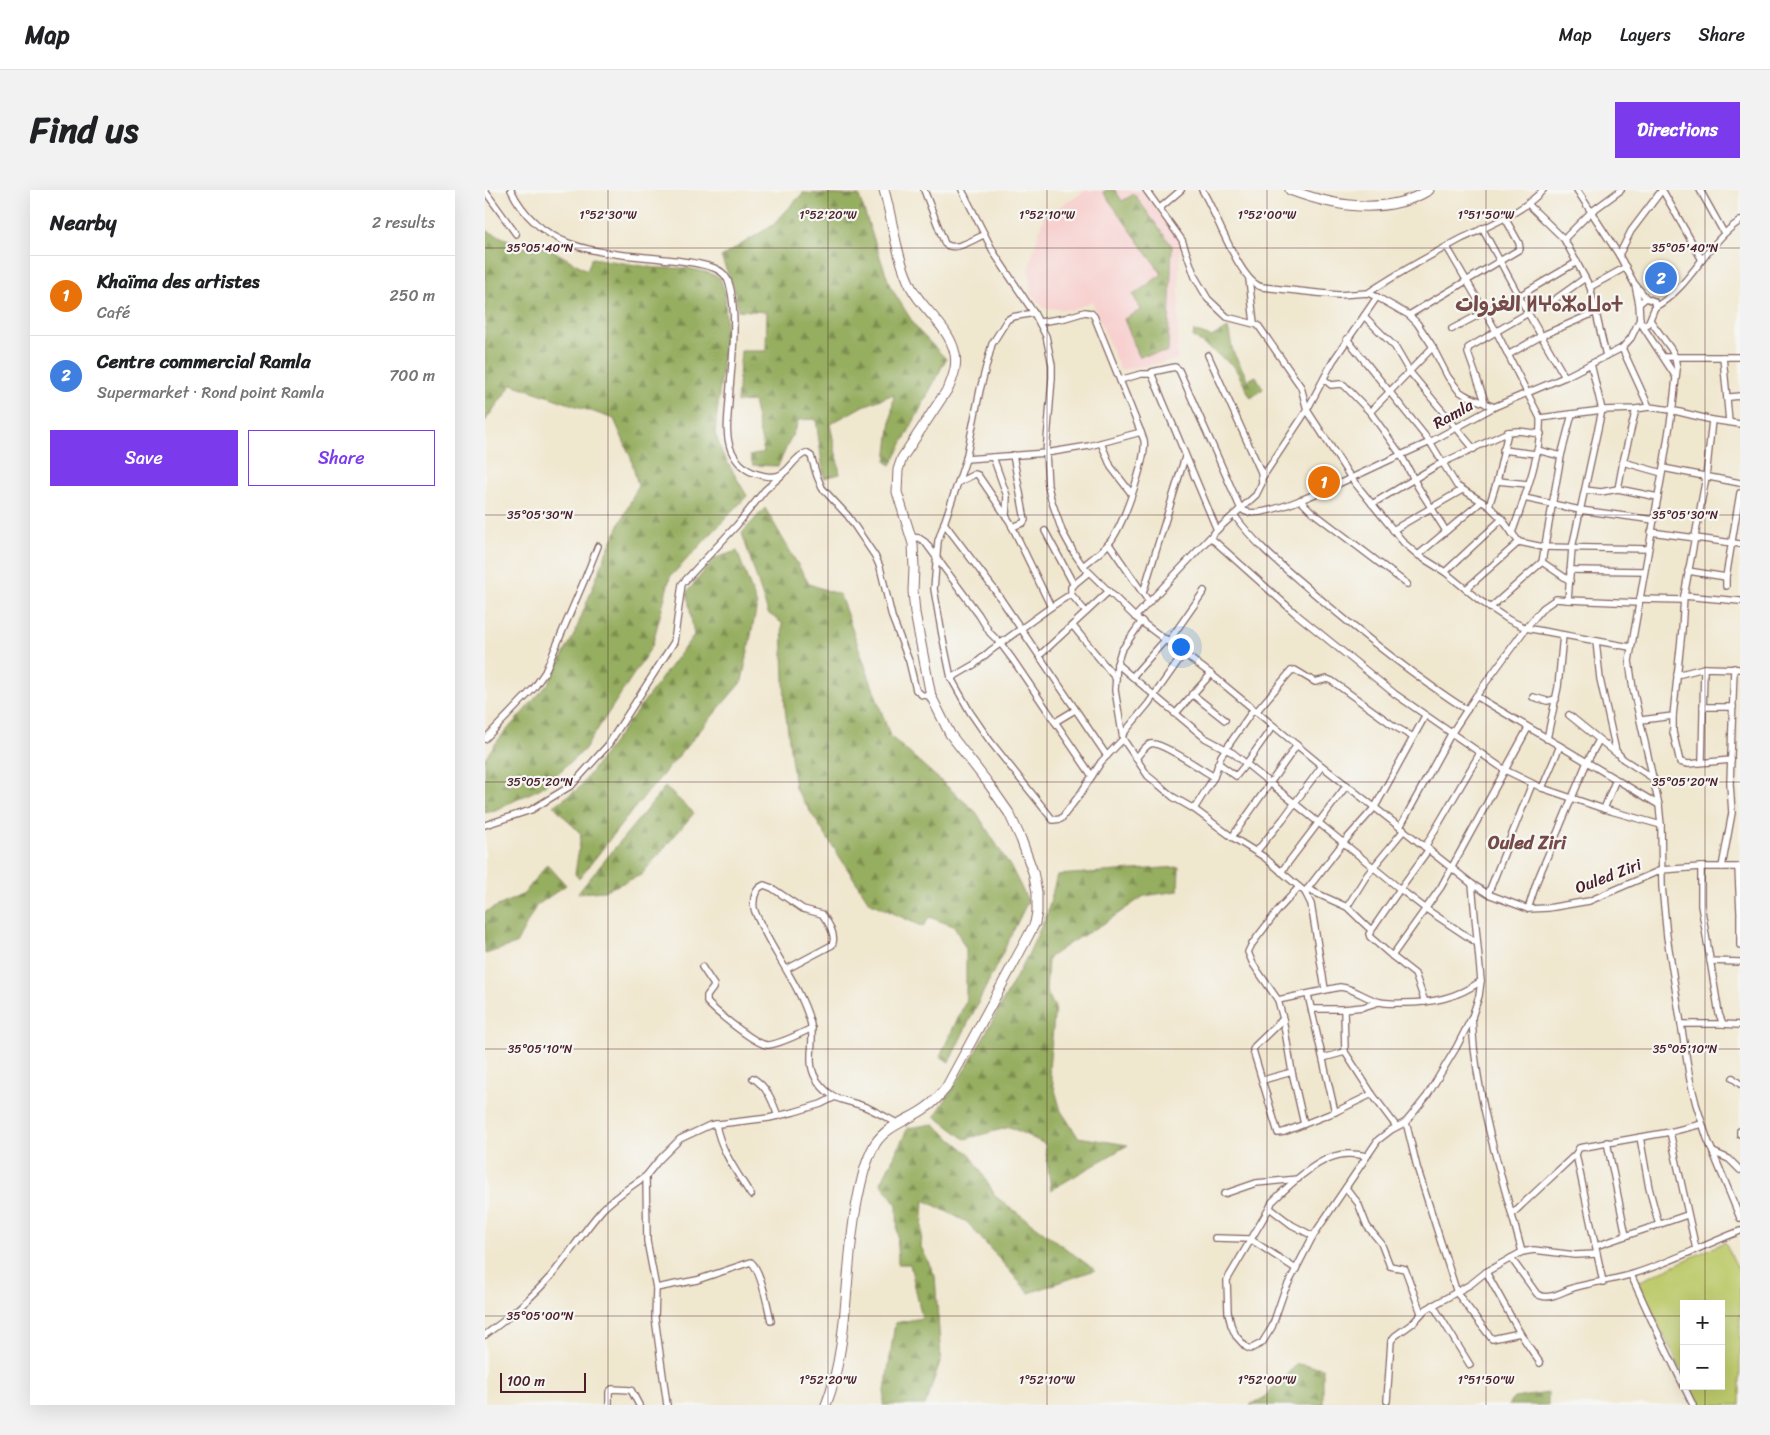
<!DOCTYPE html>
<meta charset="utf-8">
<style>
body{margin:0;font-family:Sriracha,"Playpen Sans Arabic","Noto Sans Tifinagh",sans-serif;background:#f2f2f2;color:#202124}
.controls{position:absolute;right:15px;bottom:15px;display:grid;overflow:hidden;border-radius:0px;box-shadow:0 5px 20px #0002}
.controls button{width:45px;height:45px;display:grid;place-items:center;padding:0;border:0;border-bottom:1px solid #e0e0e0;background:#fff;color:#202124;font:25px sans-serif}
.scale{position:absolute;left:15px;bottom:12px;width:86px;box-sizing:border-box;padding-left:5px;border:2px solid #4a1f2b;border-top:0;font-size:14px;line-height:18px;white-space:nowrap;color:#4a1f2b;-webkit-text-stroke:4px #f6f6f2;paint-order:stroke}
.you{position:absolute;left:695px;top:456px;width:18px;height:18px;margin:-12px;border:4px solid #fff;border-radius:50%;background:#1a73e8;box-shadow:0 0 0 8px #1a73e833}
.badge{display:grid;place-items:center;width:32px;height:32px;border-radius:50%;background:#7c3aed;color:#fff;font-size:16px;font-weight:700}
.pin{position:absolute;translate:-50% -50%;border:2px solid #fff;box-shadow:0 1px 5px #0006}
.list{margin:0;padding:0;list-style:none}
h2{display:flex;justify-content:space-between;align-items:center;height:65px;margin:0;padding:0 20px;font-size:21px}
h2 small{font-size:16px;font-weight:400;color:#757577}
.list li{display:grid;grid-template-columns:32px 1fr auto;gap:15px;align-items:center;box-sizing:border-box;height:80px;padding:0 20px;border-top:1px solid #e0e0e0}
.list b{display:block;font-size:19px;white-space:nowrap}
.list p{margin:0;font-size:16px;white-space:nowrap;color:#757577}
.list em{font-size:16px;font-style:normal;color:#757577}
.actions{display:flex;gap:10px;padding:15px 20px}
.actions a{flex:1;padding:11px 0;border:1px solid #7c3aed;border-radius:0px;text-align:center;font-size:18px;color:#7c3aed}
.actions .main{background:#7c3aed;color:#fff}
.map{position:relative;flex:none;width:1255px;height:1215px;overflow:hidden;border-radius:0px}
header{display:flex;align-items:center;gap:30px;box-sizing:border-box;height:70px;padding:0 25px;background:#fff;border-bottom:1px solid #e0e0e0}
header strong{font-size:24px}
nav{display:flex;gap:28px;margin-inline-start:auto;font-size:18px}
.intro{display:flex;align-items:center;justify-content:space-between;box-sizing:border-box;height:120px;padding:0 30px}
h1{margin:0;font-size:35px}
.button{padding:12px 22px;border-radius:0px;background:#7c3aed;color:#fff;font-size:18px;font-weight:700}
main{display:flex;gap:30px;padding:0 30px}
aside{flex:1;background:#fff;border-radius:0px;box-shadow:0 5px 20px #0002}
.map>svg:first-child{display:block}
.built{fill:#f7d0cf}
.green{fill:#beca6c;stroke:#84744c}
.forest{fill:url(#forest-firs);stroke:#706646}
.lines{fill:none;stroke-linecap:round;stroke-linejoin:round}
.minor-casing{stroke:#846564;stroke-width:8}
.primary-casing{stroke:#846564;stroke-width:11}
.minor{stroke:#fff;stroke-width:5.5}
.primary{stroke:#fff;stroke-width:9}
.ticks{fill:none;stroke:#4a1f2b;stroke-width:1;stroke-opacity:0.45}
.labels{text-anchor:middle;dominant-baseline:central;stroke-width:4.5;stroke-linejoin:round;paint-order:stroke}
.street-label{font-size:16px;fill:#4a1f2b;stroke:#f6f6f2}
.neighbourhood-label{font-size:18px;font-weight:bold;fill:#764a48;stroke:#f6f6f2}
.district-label{font-size:21px;font-weight:bold;fill:#764a48;stroke:#f6f6f2}
.ticks-label{font-size:12px;text-anchor:middle;fill:#4a1f2b;stroke:#f6f6f2;stroke-width:4.5;stroke-linejoin:round;paint-order:stroke}
</style>
<header>
<strong>Map</strong>
<nav><a>Map</a><a>Layers</a><a>Share</a></nav>
</header>
<div class="intro"><h1>Find us</h1><a class="button">Directions</a></div>
<main>
<aside>
<h2>Nearby<small>2 results</small></h2>
<ul class="list">
<li><span class="badge" style="background:#e8710a">1</span><div><b>Khaïma des artistes</b><p>Café</p></div><em>250 m</em></li>
<li><span class="badge" style="background:#3f7fe0">2</span><div><b>Centre commercial Ramla</b><p>Supermarket · Rond point Ramla</p></div><em>700 m</em></li>
</ul>
<div class="actions"><a class="main">Save</a><a>Share</a></div>
</aside>
<div class="map">
<svg width="1255" height="1215" viewBox="0 0 1255 1215">
<defs>
<pattern id="forest-firs" width="22" height="20" patternUnits="userSpaceOnUse" patternTransform="scale(1.25)"><rect width="22" height="20" fill="#96ae60"/><path d="M5 1l3.5 6h-7zM16 11l3.5 6h-7z" fill="#7c8d4f"/></pattern>
</defs>
<rect width="100%" height="100%" fill="#f6f6f2"/>
<filter id="ink" filterUnits="userSpaceOnUse"><feTurbulence type="fractalNoise" baseFrequency=".02" numOctaves="2"/><feDisplacementMap in="SourceGraphic" scale="10" xChannelSelector="R" yChannelSelector="G"/><feConvolveMatrix kernelMatrix="1 2 1 2 8 2 1 2 1" color-interpolation-filters="sRGB"/></filter>
<filter id="wash" filterUnits="userSpaceOnUse"><feTurbulence type="fractalNoise" baseFrequency=".0096" numOctaves="4" result="noise"/><feDisplacementMap in="SourceGraphic" scale="20" xChannelSelector="R" yChannelSelector="G"/><feGaussianBlur stdDeviation="1.12" result="paint"/><feColorMatrix in="noise" values="0 0 0 0 0 0 0 0 0 0 0 0 0 0 0 0 0 1.4 0 .05"/><feComposite in="paint" operator="in"/></filter>
<g filter="url(#wash)">
<rect width="100%" height="100%" fill="#f0e7cf"/>
<!-- built -->
<path class="built" d="M602 0H657L695 51 692 170 635 180 607 111 588 120 559 118 545 103 544 77 559 26Z"/>
<!-- green -->
<path class="green" d="M1240 1052 1255 1083V1215H1213L1204 1196H1236V1114H1199V1186L1153 1092Z"/>
<!-- forest -->
<g class="forest">
<path d="M621 0H630L637 11 649 4 687 56 683 162 654 166 639 129 656 120 648 105 677 84 618 2Z"/>
<path d="M318 3 374 6 405 96 432 139 461 169 406 275 401 272 409 204 376 217 345 234 355 284 339 288 331 229 314 230 293 276 268 275 265 266 279 262 268 211 252 212 256 161H281L282 122 253 120 249 97 236 67 288 35Z"/>
<path d="M0 40 42 58 47 49 102 80 107 68 170 78H202L224 83 235 88 240 102 241 140 230 243 237 263 262 306 185 387 167 456 99 560 56 598 10 620 0 623V568L14 549 63 494 89 445 122 361 153 296 146 268 129 229 27 194 0 231Z"/>
<path d="M743 138 748 162 763 190 771 186 778 199 766 208 749 176 708 147 709 141 726 147Z"/>
<path d="M280 318 324 394 355 405 405 546 491 622 528 681 543 711 464 872 455 866 481 811V759L469 736 444 727 438 737 384 712 310 598 300 518 297 433 283 423 257 343Z"/>
<path d="M252 361 272 415 257 491 146 622 94 689 90 684 96 644 69 616 94 598 209 445 202 402 230 368Z"/>
<path d="M180 597 209 623 156 685 119 701 93 703Z"/>
<path d="M62 674 81 695 51 716 31 754 0 764V722L39 704Z"/>
<path d="M694 677 693 701 659 706 618 734 585 753 563 768 561 802 570 817 564 879 576 921 593 947 643 955 566 1000 560 954 525 937 480 949 450 926 486 870 543 765 562 724 572 685Z"/>
<path d="M448 934 486 965 511 1007 610 1080 544 1103 482 1032 439 1010 436 1057 450 1086 456 1169 440 1215H398L410 1133 437 1128 425 1074H413L412 1015 396 993 423 938Z"/>
<path d="M812 1174 838 1178V1215H765L777 1209Z"/>
<path d="M1063 1203V1215H1023L1029 1208Z"/>
</g>
</g>
<g filter="url(#ink)">
<g class="lines">
<defs>
<g id="minor">
<path d="M26 0C63 76 145 60 214 74 223 76 235 78 241 87 246 94 247 106 248 116 251 147 246 179 244 211 243 227 240 244 246 260 251 271 258 279 269 283 276 285 284 288 292 286 305 283 308 267 321 263L326 266 332 286 337 298 363 326 390 366 395 377 407 427 424 471 431 500 437 505 446 506"/>
<path d="M439 0 460 54C471 62 488 49 499 45"/>
<path d="M477 0 509 63 549 123 561 146 567 175V188L561 263 563 296 566 309 577 341 589 363 598 376 650 427 726 484 837 576 987 694 1003 704 1043 719 1063 718 1104 711 1176 680 1216 677H1255"/>
<path d="M661 0 697 50 710 87 723 109 742 127 773 135 816 197 822 220 777 288"/>
<path d="M717 0C731 21 754 92 777 97L832 103 854 105 883 103 892 107 924 125 932 133 946 154 963 187 974 201 980 205 1009 217"/>
<path d="M1092 0 1134 65 1149 93 1161 108"/>
<path d="M1215 0 1239 43"/>
<path d="M0 1 31 44"/>
<path d="M1178 1 1217 70"/>
<path d="M1043 14 1079 49 1106 22 1136 0"/>
<path d="M675 18 696 0"/>
<path d="M997 38 1043 123 1080 187"/>
<path d="M1079 49 1105 97"/>
<path d="M962 57 1011 141 1055 228"/>
<path d="M1134 65 1146 41 1177 0"/>
<path d="M764 89 769 133"/>
<path d="M1150 95 1154 114"/>
<path d="M883 103C913 83 944 66 976 49 1005 35 1035 24 1058 0"/>
<path d="M1034 106 1092 72"/>
<path d="M892 107 848 171 822 220 866 288 919 353 933 365 960 382 994 410 1024 430 1041 438 1145 457"/>
<path d="M1161 108 1169 111 1170 117 1163 134 1161 135 1155 133 1154 114Z"/>
<path d="M1065 113 1100 88"/>
<path d="M1170 117C1206 97 1221 53 1255 31"/>
<path d="M549 123 527 127 522 130 507 154 495 200 481 269 453 351 449 399 457 445 466 488 485 522 505 551 568 630 576 629 596 603 616 572 638 549"/>
<path d="M924 125 1035 59 1034 53 1020 28"/>
<path d="M879 126 910 157 924 181 989 259"/>
<path d="M1165 130 1186 159 1190 167 1192 179 1188 215 1178 278 1144 471 1148 499 1174 615 1176 635 1177 696 1182 747 1205 890 1211 914 1222 948 1255 1028"/>
<path d="M555 132 580 128 600 122 606 123 609 126 659 250C662 268 637 339 624 353 617 362 606 369 598 376"/>
<path d="M1157 135 1191 187"/>
<path d="M967 139 1033 104"/>
<path d="M862 149 945 252 972 296 1004 316 1017 329 1027 343"/>
<path d="M1137 158 1164 217 1186 220 1227 230 1255 234"/>
<path d="M1023 165 1056 146 1111 122"/>
<path d="M1121 166 1105 97 1141 77"/>
<path d="M1179 167H1255"/>
<path d="M1238 167 1242 209"/>
<path d="M839 189 846 195 855 194 859 195 885 222 948 157"/>
<path d="M635 190 656 184H667"/>
<path d="M1001 214 983 163V158L1043 123"/>
<path d="M1151 219 1138 272 1177 283"/>
<path d="M1227 230 1221 287 1199 406 1255 411"/>
<path d="M1244 232 1242 209 1245 207 1255 206"/>
<path d="M616 253 626 277 646 303"/>
<path d="M1018 260 1051 264"/>
<path d="M1052 260 1076 266"/>
<path d="M508 267 522 306 521 326"/>
<path d="M481 269 561 263 604 256 656 242"/>
<path d="M1138 272 1133 299 1173 307"/>
<path d="M1178 278 1255 293"/>
<path d="M1012 291 1043 294"/>
<path d="M1100 300 1116 302 1133 299"/>
<path d="M1039 308 1095 320 1169 330"/>
<path d="M815 310 826 321 922 394"/>
<path d="M887 314 951 276 1023 242 1033 241 1056 244"/>
<path d="M1004 316 1012 291 1023 242"/>
<path d="M749 325C771 355 796 375 825 400 875 443 926 484 982 520"/>
<path d="M459 333 509 399 622 566"/>
<path d="M527 337 538 333 540 330 528 265"/>
<path d="M732 340 667 185V182L690 177 694 180 754 315C756 319 758 321 762 322 789 329 887 277 916 265L885 222"/>
<path d="M908 340 977 300"/>
<path d="M560 341 589 395"/>
<path d="M961 341 933 297 916 265 945 252 1009 217 1080 187 1137 158 1146 148 1155 129"/>
<path d="M1166 342 1255 354"/>
<path d="M426 347 434 348 440 352 494 425 505 443 516 454 528 470 607 586"/>
<path d="M726 348 810 423 910 504 1020 580 1057 598 1119 619 1176 635"/>
<path d="M1034 352 1058 357 1163 359"/>
<path d="M624 354 664 412"/>
<path d="M933 365 996 312"/>
<path d="M1057 372 1085 391"/>
<path d="M1085 380 1159 381"/>
<path d="M1203 381 1241 387"/>
<path d="M960 382 1017 329"/>
<path d="M1241 396V387L1255 303"/>
<path d="M981 399 1034 352 1027 343C1039 309 1057 263 1055 228L1117 220 1151 219 1164 217"/>
<path d="M658 403 700 267"/>
<path d="M1155 409 1198 410"/>
<path d="M1083 410 1154 413"/>
<path d="M566 417 586 404"/>
<path d="M1005 418 1057 372 1076 266 1087 224"/>
<path d="M601 422 586 404V397L603 383"/>
<path d="M650 427 732 340 771 305 777 293 776 282 723 165"/>
<path d="M657 431 636 461 632 474 630 500 638 549 663 586 674 595 688 607 709 619 747 647 779 667 820 702 826 714 840 799"/>
<path d="M588 436 631 489"/>
<path d="M684 451 719 401"/>
<path d="M1111 451 1115 489 1131 561 1138 569 1169 589"/>
<path d="M555 465 623 402"/>
<path d="M632 474 708 538 720 548 748 563 915 699 941 719 992 753"/>
<path d="M1192 485 1219 478 1255 479"/>
<path d="M648 486 681 449"/>
<path d="M466 488 490 474 505 461 566 417 525 332 493 285 490 284 474 292"/>
<path d="M707 504 740 530"/>
<path d="M991 506 1174 615"/>
<path d="M1048 507 1062 511 1071 509"/>
<path d="M1218 517H1248"/>
<path d="M771 522 806 481 810 480 830 492 842 489 847 491 909 536 928 547"/>
<path d="M690 524 726 484"/>
<path d="M1084 525 1131 563"/>
<path d="M1188 526V542L1195 572 1203 574 1246 570"/>
<path d="M1156 530 1188 526 1197 440 1199 406"/>
<path d="M570 532 590 520"/>
<path d="M638 544 663 514 699 463"/>
<path d="M0 549 49 498 60 482 99 391 113 356"/>
<path d="M1062 549 1073 497 1078 445"/>
<path d="M651 568C655 564 660 556 665 554 674 550 719 581 729 587"/>
<path d="M1217 571 1219 478"/>
<path d="M733 573 751 586 761 574 788 536"/>
<path d="M1057 598 1075 556"/>
<path d="M709 619 729 587 736 566 768 520"/>
<path d="M1119 619 1131 589"/>
<path d="M0 635 46 620 87 595 123 555 189 452 197 394 252 335 280 300 297 285"/>
<path d="M915 637 966 544 991 506 1041 438 1058 418 1071 409 1083 410 1087 358 1117 220 1106 174"/>
<path d="M747 647 812 555"/>
<path d="M940 657 995 563"/>
<path d="M944 659 915 699 884 744 885 747 907 766 956 697 1043 538"/>
<path d="M771 662 798 629 837 576"/>
<path d="M1216 677V715L1234 824 1238 834 1255 835"/>
<path d="M1237 677 1247 623 1245 594 1249 478"/>
<path d="M1253 677 1255 722"/>
<path d="M796 682 862 595"/>
<path d="M814 697 794 719 767 754 763 762 768 774 793 810 855 797C869 798 881 809 895 812 903 814 911 813 919 813 947 813 972 808 996 791"/>
<path d="M822 699 862 717 886 740"/>
<path d="M820 702 858 653 890 617 940 526"/>
<path d="M1003 704 1047 594"/>
<path d="M862 717 882 685 919 640"/>
<path d="M1043 719 1052 691 1102 572 1114 550"/>
<path d="M1255 725V755"/>
<path d="M907 766 930 784 940 812"/>
<path d="M1225 771 1255 772"/>
<path d="M217 777 229 795 228 798 222 806V812C230 821 272 856 283 855 294 854 317 843 327 838"/>
<path d="M302 779 347 755C352 746 343 732 337 724L318 719 287 698 279 695C269 699 268 710 269 719 284 759 313 790 325 831 332 853 318 873 334 893 349 913 363 909 383 918 394 923 404 929 414 934"/>
<path d="M823 805 850 922"/>
<path d="M793 810 798 829 807 882 819 934"/>
<path d="M894 812 878 817 859 819 860 862 887 904 911 936"/>
<path d="M827 819H859"/>
<path d="M987 827C988 840 988 853 990 865 998 932 1020 997 1037 1062"/>
<path d="M798 829 770 856 768 860 793 943 799 942 850 922 887 904"/>
<path d="M1197 834H1238"/>
<path d="M838 868 860 862"/>
<path d="M268 888C283 898 287 910 293 926"/>
<path d="M1248 888 1255 894"/>
<path d="M778 890 807 882"/>
<path d="M921 932 932 977 972 1103 1007 1149 1035 1143"/>
<path d="M231 934C235 960 253 984 266 1005"/>
<path d="M1255 941V944"/>
<path d="M1185 942 1211 1059"/>
<path d="M1155 947 1164 998 1174 1035"/>
<path d="M1122 952 1141 1046"/>
<path d="M1228 962 1244 969 1255 980"/>
<path d="M1091 964 1118 1092"/>
<path d="M861 998 873 1013 882 1036 896 1053 905 1076 920 1079 936 1123"/>
<path d="M739 1004 771 993 813 989"/>
<path d="M785 1017 742 1090 743 1122 746 1135 751 1146 761 1157 765 1159 777 1153 787 1137 799 1102 828 1046 893 950 906 940 921 932 942 906 971 858 987 827 994 806 996 791 987 694"/>
<path d="M1027 1024 1091 964 1094 958 1185 942 1217 934"/>
<path d="M828 1046 807 1035 786 1019 785 1017 787 1012C803 996 832 969 854 965 863 963 872 964 882 966"/>
<path d="M730 1048 765 1049 811 1079"/>
<path d="M1111 1056 1202 1025"/>
<path d="M1026 1068 1052 1104C1064 1112 1079 1100 1091 1097 1110 1092 1129 1090 1148 1084 1184 1073 1219 1055 1255 1041"/>
<path d="M1001 1082 1035 1143 1055 1173"/>
<path d="M1146 1085 1167 1131 1208 1215"/>
<path d="M171 1098 212 1090 266 1072C276 1080 283 1118 286 1131"/>
<path d="M948 1115 985 1175"/>
<path d="M0 1145C24 1128 46 1108 66 1086 84 1065 99 1040 118 1019 131 1006 146 996 161 986"/>
<path d="M902 1211 906 1151 910 1146 928 1133 940 1120 986 1094 1001 1082 1037 1062 1049 1060 1090 1065 1112 1064"/>
<path d="M124 1215V1202L127 1199 146 1200 154 1215"/>
<path d="M182 1215 170 1128 171 1098 162 1051 161 986 173 971 195 949 225 935 284 928 309 922 336 914 348 908"/>
</g>
<g id="primary">
<path d="M805 0C850 17 901 26 944 0"/>
<path d="M341 1215C365 1153 359 1077 372 1012 376 992 380 972 390 954 402 935 425 930 442 917 450 912 455 905 461 898L539 754 550 733 552 722V702L548 682 536 649 524 623 503 593 465 544 446 506 430 423 428 401 429 378 428 354 412 302 413 280 417 268 464 197C469 185 473 173 469 160 462 135 437 119 426 97 411 67 408 31 399 0"/>
</g>
</defs>
<!-- minor casing -->
<use href="#minor" class="minor-casing"/>
<!-- primary casing -->
<use href="#primary" class="primary-casing"/>
<!-- minor -->
<use href="#minor" class="minor"/>
<!-- primary -->
<use href="#primary" class="primary"/>
</g>
</g>
<!-- ticks -->
<path class="ticks" d="M123 0V1215M343 0V1215M562 0V1215M782 0V1215M1001 0V1215M1220 0V1114M0 58H1255M0 325H1255M0 592H1255M0 859H1255M0 1126H1199M1236 1126H1255M1220 1196V1215"/>
<g class="labels">
<!-- street labels -->
<g class="street-label">
<text transform="translate(968 224) rotate(-29)">Ramla</text>
<text transform="translate(1123 686) rotate(-21)">Ouled Ziri</text>
</g>
<!-- neighbourhood labels -->
<g class="neighbourhood-label">
<text x="1042" y="653">Ouled Ziri</text>
</g>
<!-- district labels -->
<g class="district-label">
<text x="1054" y="114">الغزوات ⵍⵖⴰⵣⴰⵡⴰⵜ</text>
</g>
</g>
<g class="ticks-label">
<text x="123" y="29">1°52'30"W</text>
<text x="343" y="29">1°52'20"W</text>
<text x="562" y="29">1°52'10"W</text>
<text x="782" y="29">1°52'00"W</text>
<text x="1001" y="29">1°51'50"W</text>
<text x="55" y="62">35°05'40"N</text>
<text x="1200" y="62">35°05'40"N</text>
<text x="55" y="329">35°05'30"N</text>
<text x="1200" y="329">35°05'30"N</text>
<text x="55" y="596">35°05'20"N</text>
<text x="1200" y="596">35°05'20"N</text>
<text x="55" y="863">35°05'10"N</text>
<text x="1200" y="863">35°05'10"N</text>
<text x="55" y="1130">35°05'00"N</text>
<text x="343" y="1194">1°52'20"W</text>
<text x="562" y="1194">1°52'10"W</text>
<text x="782" y="1194">1°52'00"W</text>
<text x="1001" y="1194">1°51'50"W</text>
</g>
</svg>
<div class="controls">
<button>+</button>
<button>−</button>
</div>
<div class="scale">100 m</div>
<div class="you"></div>
<div class="pin badge" style="left:839px;top:292px;background:#e8710a">1</div>
<div class="pin badge" style="left:1176px;top:88px;background:#3f7fe0">2</div>
</div>
</main>
